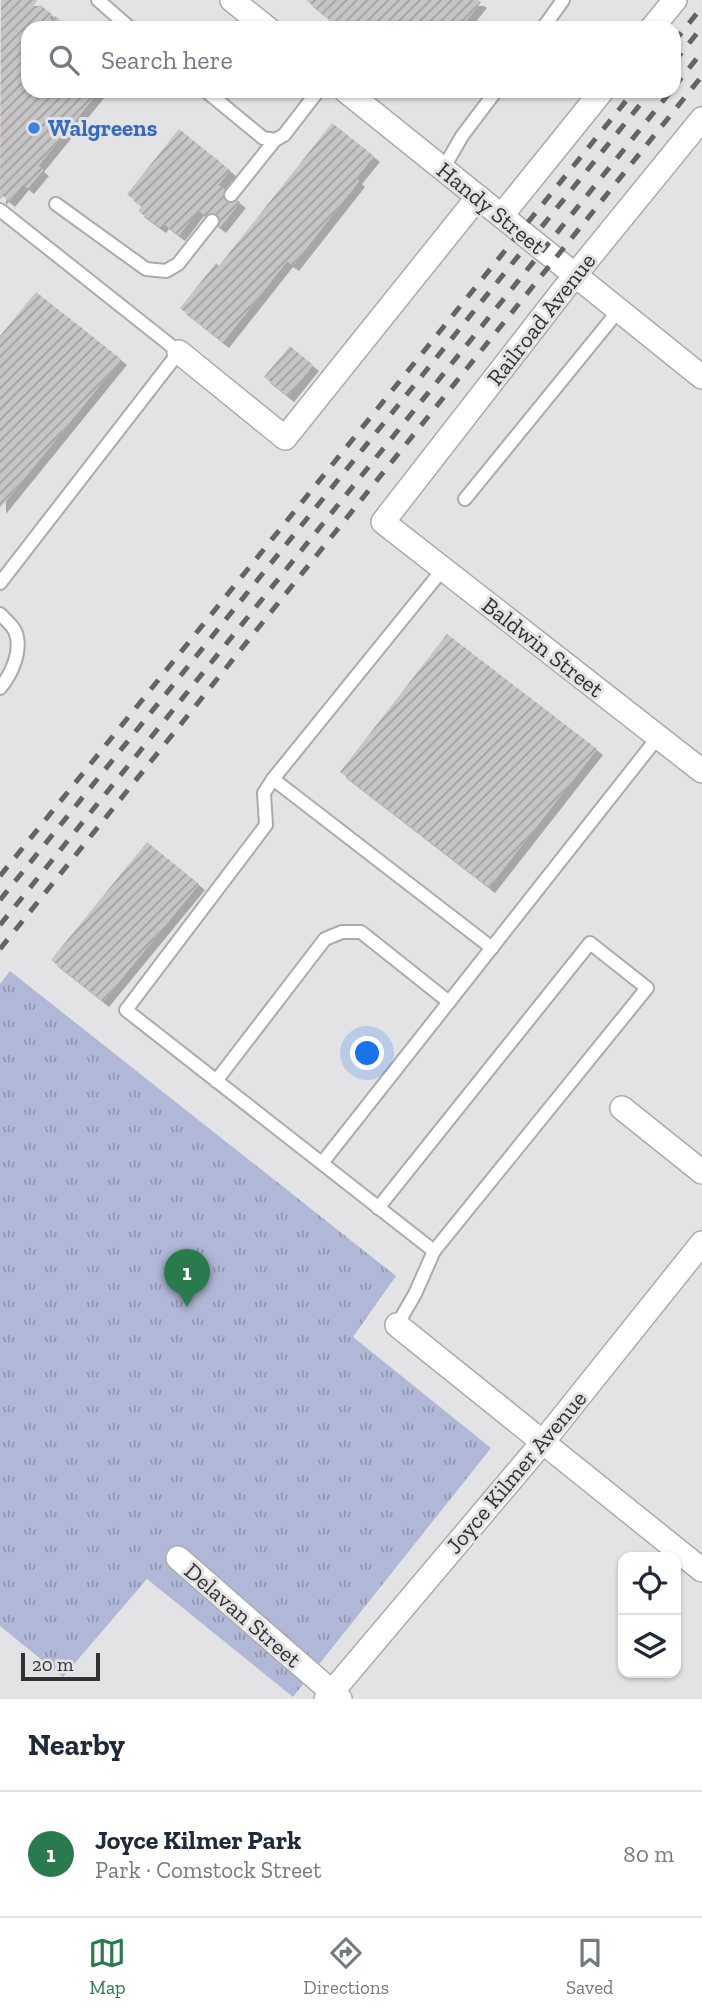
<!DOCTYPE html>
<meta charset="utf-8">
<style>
body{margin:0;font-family:"Zilla Slab",serif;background:#f2f2f3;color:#1f2937}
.controls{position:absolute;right:21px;bottom:21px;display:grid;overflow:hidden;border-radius:14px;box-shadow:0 2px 5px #0004}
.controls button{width:63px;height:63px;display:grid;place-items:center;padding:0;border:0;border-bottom:2px solid #e0e1e3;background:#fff;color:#1f2937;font:35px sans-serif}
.scale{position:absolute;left:21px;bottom:18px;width:79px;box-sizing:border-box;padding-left:7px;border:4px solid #323233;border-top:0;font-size:19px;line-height:24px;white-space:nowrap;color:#323233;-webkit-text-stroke:5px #e3e3e5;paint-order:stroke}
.you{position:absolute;left:368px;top:1054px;width:24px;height:24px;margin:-18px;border:5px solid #fff;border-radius:50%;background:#1a73e8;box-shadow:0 0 0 10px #1a73e833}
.badge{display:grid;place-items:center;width:46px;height:46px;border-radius:50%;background:#297b4d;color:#fff;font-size:23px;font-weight:700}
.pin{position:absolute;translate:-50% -58px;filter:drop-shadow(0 2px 4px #0008)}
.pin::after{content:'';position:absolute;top:37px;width:24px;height:21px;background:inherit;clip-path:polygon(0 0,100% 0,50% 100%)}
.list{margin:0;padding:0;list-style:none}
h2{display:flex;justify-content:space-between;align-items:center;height:91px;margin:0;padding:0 28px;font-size:30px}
h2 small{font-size:23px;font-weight:400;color:#747a83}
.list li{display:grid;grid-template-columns:46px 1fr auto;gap:21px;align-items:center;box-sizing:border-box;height:126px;padding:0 28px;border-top:2px solid #e0e1e3}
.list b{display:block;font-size:26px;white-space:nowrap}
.list p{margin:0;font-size:23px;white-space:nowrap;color:#747a83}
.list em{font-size:23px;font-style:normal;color:#747a83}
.icon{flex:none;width:38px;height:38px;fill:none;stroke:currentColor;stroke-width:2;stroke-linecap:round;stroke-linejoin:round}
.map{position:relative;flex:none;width:702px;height:1699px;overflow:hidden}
.search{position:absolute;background:#fff;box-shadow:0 2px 5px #0004;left:21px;right:21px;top:21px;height:77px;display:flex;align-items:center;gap:18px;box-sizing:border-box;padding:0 24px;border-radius:21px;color:#747a83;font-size:26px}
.sheet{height:217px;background:#fff}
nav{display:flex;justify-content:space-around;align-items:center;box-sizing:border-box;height:98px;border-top:2px solid #e0e1e3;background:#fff;font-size:19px;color:#747a83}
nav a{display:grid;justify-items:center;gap:4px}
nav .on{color:#297b4d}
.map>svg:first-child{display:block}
.park{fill:url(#park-tufts)}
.building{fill:url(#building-hatch);filter:url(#shadow)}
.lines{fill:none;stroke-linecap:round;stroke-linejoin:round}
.service-casing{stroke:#ababad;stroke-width:16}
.minor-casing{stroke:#ababad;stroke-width:26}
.service{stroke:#fff;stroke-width:12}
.minor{stroke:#fff;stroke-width:23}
.rail{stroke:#646465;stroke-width:5;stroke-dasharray:12 12;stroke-linecap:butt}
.shop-dot{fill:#3f7fe0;stroke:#e3e3e5;stroke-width:2.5}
.labels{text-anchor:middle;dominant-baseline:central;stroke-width:6;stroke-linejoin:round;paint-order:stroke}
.shop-label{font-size:23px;font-weight:bold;fill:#366cbe;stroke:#e3e3e5;text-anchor:start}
.street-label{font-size:23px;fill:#323233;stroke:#e3e3e5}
</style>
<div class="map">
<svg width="702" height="1699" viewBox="0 0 702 1699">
<defs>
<pattern id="park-tufts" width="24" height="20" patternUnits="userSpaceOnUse" patternTransform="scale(1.75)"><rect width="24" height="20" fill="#b1b8d7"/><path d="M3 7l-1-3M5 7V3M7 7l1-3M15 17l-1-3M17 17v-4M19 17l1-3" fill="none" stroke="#9196af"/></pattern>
<pattern id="building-hatch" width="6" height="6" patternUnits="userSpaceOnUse" patternTransform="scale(1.75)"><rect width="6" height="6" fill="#c6c4c4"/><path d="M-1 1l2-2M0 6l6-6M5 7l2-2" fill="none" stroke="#a1a0a0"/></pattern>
<filter id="shadow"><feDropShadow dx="6" dy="6" stdDeviation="0" flood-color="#0004"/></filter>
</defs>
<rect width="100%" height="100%" fill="#e3e3e5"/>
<!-- park -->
<path class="park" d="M10 971 396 1276 353 1337 491 1448 293 1697 147 1579 63 1677 0 1626V984Z"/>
<!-- building -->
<g class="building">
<path d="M1 0H36L37 1 33 6 36 9 40 5 52 14 49 18 52 21 55 16 69 28H28V91H99L38 166 43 170 28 188 23 184 9 201 3 196 0 199Z"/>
<path d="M306 0H478L481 2 460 28H340Z"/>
<path d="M332 123 374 156 356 178 359 181 293 265 287 261 223 342 180 308 216 263 219 266Z"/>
<path d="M179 129 230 170 218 185 240 202 220 227 198 210 179 235 163 223 160 227 138 211 142 206 127 194Z"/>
<path d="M36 292 121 359 0 508V336Z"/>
<path d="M290 346 313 365 288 396 264 377Z"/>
<path d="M447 634 597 749 489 887 340 772Z"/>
<path d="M147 842 199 884 103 1001 51 960Z"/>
</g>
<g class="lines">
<defs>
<g id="service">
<path d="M98 0 130 28"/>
<path d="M543 28 563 0"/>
<path d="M206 91 263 138 275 140 284 135 318 91"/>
<path d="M443 169 462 136 496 91"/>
<path d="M231 195 275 140"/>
<path d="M56 204 146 269 166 271 178 264 212 221"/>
<path d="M0 210 179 352 0 583"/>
<path d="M465 499 619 310"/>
<path d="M0 614C4 618 12 625 15 631 23 649 12 674 0 688"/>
<path d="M273 779 492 948"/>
<path d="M216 1081 325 939 342 932H361L449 1002"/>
<path d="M322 1163 658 737"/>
<path d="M378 1208 590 943 647 988 434 1251"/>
<path d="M397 1325 415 1294 434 1251 126 1010 266 825 264 793 273 779 443 569"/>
</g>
<g id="minor">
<path d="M232 0 267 28"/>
<path d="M652 28 675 0"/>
<path d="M346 91 702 377"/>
<path d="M702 119 575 275 383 522 702 771"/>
<path d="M502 215 602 91"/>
<path d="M179 352 285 438 478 197"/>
<path d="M622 1108 702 1172"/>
<path d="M397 1325 702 1570"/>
<path d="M178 1558 340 1699"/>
<path d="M326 1699 542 1443 702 1243"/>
</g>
</defs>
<!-- service casing -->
<use href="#service" class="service-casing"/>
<!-- minor casing -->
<use href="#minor" class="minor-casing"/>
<!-- service -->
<use href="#service" class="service"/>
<!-- minor -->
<use href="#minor" class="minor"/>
<!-- rail -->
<g class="rail">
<path d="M674 42 702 7"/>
<path d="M674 62 702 27"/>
<path d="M674 87 702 52"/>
<path d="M0 876 634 91"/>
<path d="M0 900 651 91"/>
<path d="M0 925 671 91"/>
<path d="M0 949 702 76"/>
</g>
</g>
<!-- markers -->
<circle class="shop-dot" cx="34" cy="128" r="7"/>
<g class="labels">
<!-- shop labels -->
<g class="shop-label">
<text x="48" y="128">Walgreens</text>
</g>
<!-- street labels -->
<g class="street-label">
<text transform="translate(491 208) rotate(39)">Handy Street</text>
<text transform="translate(541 319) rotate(-52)">Railroad Avenue</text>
<text transform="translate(543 647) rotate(38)">Baldwin Street</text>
<text transform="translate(516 1472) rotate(-50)">Joyce Kilmer Avenue</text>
<text transform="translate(243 1615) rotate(41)">Delavan Street</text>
</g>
</g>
</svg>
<div class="controls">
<button><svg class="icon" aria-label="locate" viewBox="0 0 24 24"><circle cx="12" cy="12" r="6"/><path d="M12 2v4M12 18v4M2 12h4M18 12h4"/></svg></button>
<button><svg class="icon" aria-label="layers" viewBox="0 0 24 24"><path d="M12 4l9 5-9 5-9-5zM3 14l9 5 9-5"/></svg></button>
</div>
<div class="scale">20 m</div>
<div class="you"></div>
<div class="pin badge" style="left:187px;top:1307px">1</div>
<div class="search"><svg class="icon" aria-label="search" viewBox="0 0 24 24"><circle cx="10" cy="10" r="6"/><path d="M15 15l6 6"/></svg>Search here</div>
</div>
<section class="sheet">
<h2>Nearby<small></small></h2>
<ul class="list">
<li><span class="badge">1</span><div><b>Joyce Kilmer Park</b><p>Park · Comstock Street</p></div><em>80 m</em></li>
</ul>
</section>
<nav>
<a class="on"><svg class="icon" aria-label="map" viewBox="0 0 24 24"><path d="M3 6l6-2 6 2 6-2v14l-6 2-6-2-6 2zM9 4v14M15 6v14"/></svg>Map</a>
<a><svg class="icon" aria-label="directions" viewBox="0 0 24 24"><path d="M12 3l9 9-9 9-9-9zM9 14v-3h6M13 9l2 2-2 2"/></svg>Directions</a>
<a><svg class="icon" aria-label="saved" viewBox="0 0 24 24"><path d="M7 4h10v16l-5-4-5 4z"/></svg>Saved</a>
</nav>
